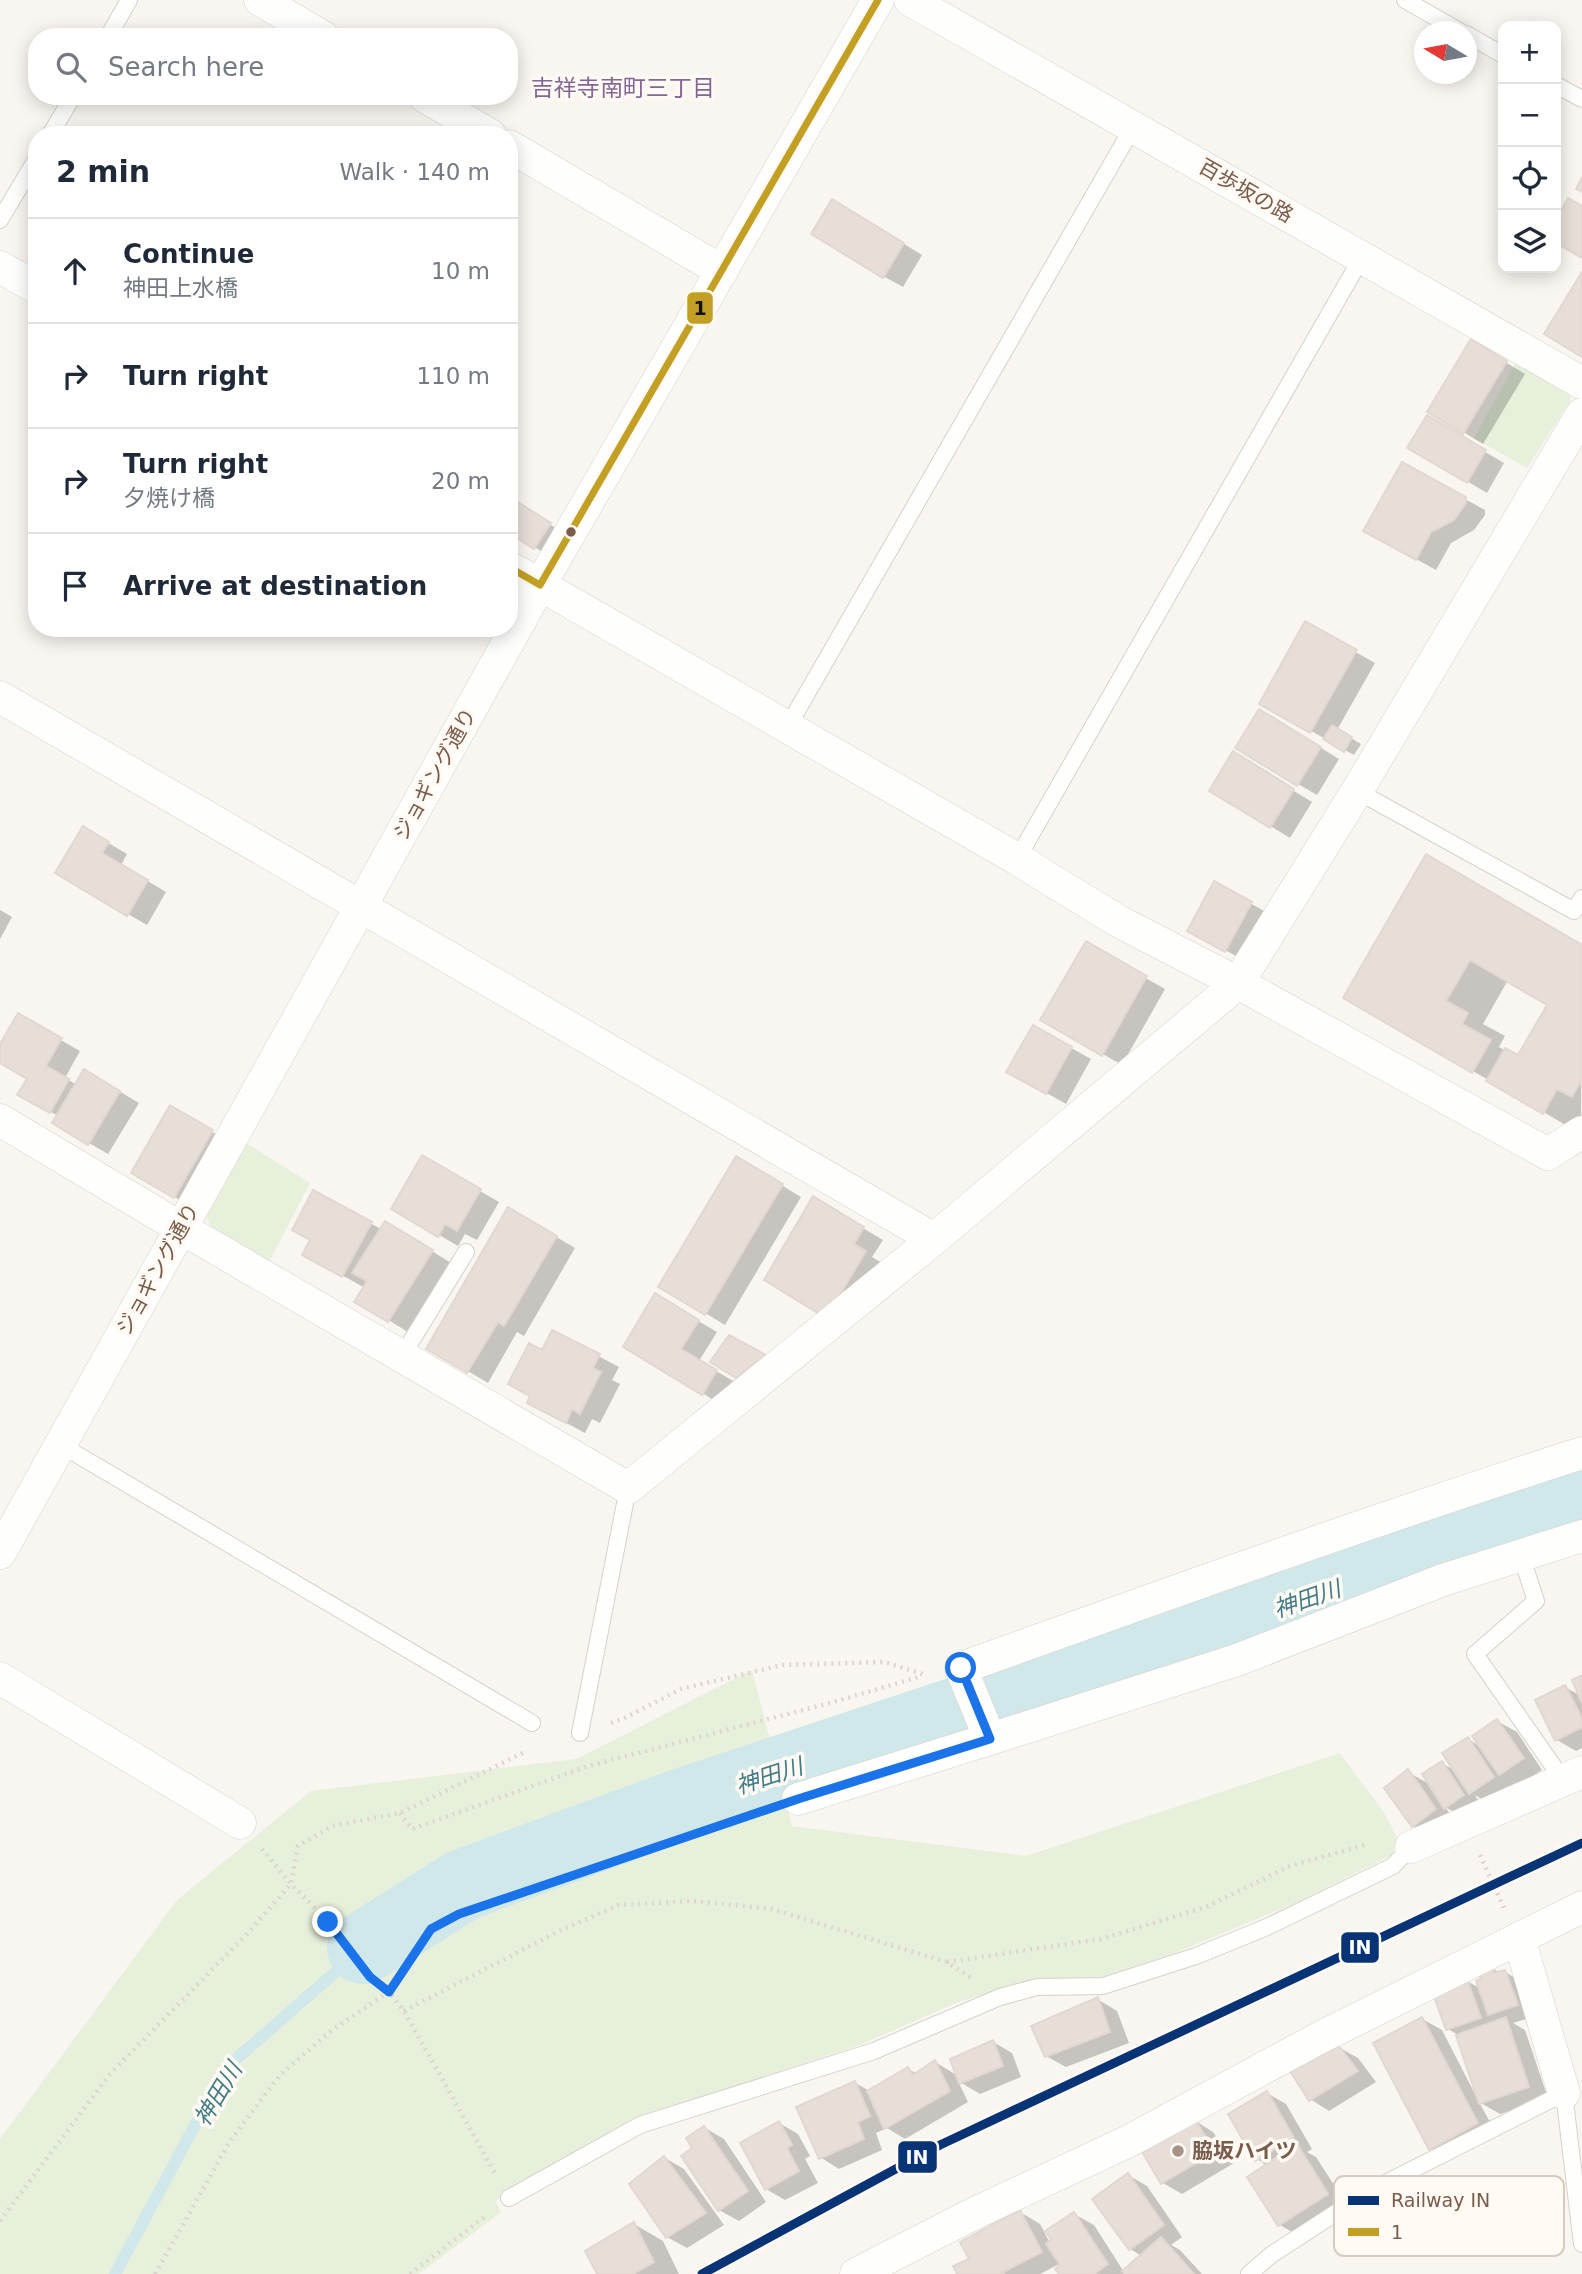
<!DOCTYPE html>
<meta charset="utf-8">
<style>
body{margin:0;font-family:"DejaVu Sans","Noto Sans JP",sans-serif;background:#f2f2f3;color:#1f2937}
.controls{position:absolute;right:21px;top:21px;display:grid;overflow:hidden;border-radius:14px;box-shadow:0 4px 18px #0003}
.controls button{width:63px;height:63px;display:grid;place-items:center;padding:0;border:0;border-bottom:2px solid #e0e1e3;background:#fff;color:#1f2937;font:35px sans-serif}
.compass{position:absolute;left:1414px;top:21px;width:63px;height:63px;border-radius:50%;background:#fff;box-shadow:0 4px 18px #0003;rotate:280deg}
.stop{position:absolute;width:21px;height:21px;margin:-16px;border:5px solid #1a73e8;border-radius:50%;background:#fff}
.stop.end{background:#1a73e8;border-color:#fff;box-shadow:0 2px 7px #0008}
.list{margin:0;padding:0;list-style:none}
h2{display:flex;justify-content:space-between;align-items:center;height:91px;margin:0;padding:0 28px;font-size:30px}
h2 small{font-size:23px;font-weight:400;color:#747a83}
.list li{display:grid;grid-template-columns:46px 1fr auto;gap:21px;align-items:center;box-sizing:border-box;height:105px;padding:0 28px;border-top:2px solid #e0e1e3}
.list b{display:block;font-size:26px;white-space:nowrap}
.list p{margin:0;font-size:23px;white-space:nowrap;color:#747a83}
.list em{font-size:23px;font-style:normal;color:#747a83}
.icon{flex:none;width:38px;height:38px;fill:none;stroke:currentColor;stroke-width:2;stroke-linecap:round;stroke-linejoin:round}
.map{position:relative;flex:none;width:1582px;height:2274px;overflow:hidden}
.search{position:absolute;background:#fff;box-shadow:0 4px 18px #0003;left:28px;top:28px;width:490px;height:77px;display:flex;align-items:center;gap:18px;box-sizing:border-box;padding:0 24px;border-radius:28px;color:#747a83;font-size:26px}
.panel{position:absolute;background:#fff;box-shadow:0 4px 18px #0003;left:28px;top:126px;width:490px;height:511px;border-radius:28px}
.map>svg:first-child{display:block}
.green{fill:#e7f0db}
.shadow{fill:#0003;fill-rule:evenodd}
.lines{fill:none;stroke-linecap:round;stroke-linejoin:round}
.stream{stroke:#d0e8ea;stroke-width:12}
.river{stroke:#d0e8ea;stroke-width:72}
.building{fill:#e6ded7;stroke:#e2d8d2;stroke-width:2}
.lane-casing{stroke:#d7d1cb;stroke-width:18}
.street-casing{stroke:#d7d1cb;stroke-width:33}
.path{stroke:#dcd5d0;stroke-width:4.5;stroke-dasharray:2 5;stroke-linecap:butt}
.lane{stroke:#fefefd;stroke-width:16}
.street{stroke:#fefefd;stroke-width:32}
.bus-1-casing{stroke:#fffaf3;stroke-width:12}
.bus-1{stroke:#c3a023;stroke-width:7}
.rail-1-casing{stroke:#fffaf3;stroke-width:14}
.rail-1{stroke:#083476;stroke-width:9}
.route{stroke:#1a73e8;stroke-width:9}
.bus-dot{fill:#7a5c4d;stroke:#fffaf3;stroke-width:2.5}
.poi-dot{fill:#a69286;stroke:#fffaf3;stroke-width:2.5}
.labels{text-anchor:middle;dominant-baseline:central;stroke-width:7;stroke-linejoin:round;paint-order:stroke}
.street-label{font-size:21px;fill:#7a5c4d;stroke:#fffaf3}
.poi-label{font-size:21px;font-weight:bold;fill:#7a5c4d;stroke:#fffaf3;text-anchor:start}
.neighbourhood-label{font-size:23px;fill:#846695;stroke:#fffaf3}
.water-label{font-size:23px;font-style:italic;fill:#437c86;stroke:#fffaf3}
.key{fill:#fffaf3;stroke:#d7cbc1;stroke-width:2}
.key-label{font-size:19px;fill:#7a5c4d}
.line-badge{stroke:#fffaf3;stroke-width:2.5}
.badge-label{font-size:19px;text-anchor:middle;font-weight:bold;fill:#fff}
.pale-badge-label{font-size:19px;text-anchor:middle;font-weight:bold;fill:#111}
</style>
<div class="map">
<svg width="1582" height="2274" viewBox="0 0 1582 2274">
<rect width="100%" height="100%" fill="#f9f5f0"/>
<!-- green -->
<g class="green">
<path d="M1519 357 1571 386 1570 401 1527 468 1474 438Z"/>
<path d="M246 1143 310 1183 269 1262 212 1229 206 1215Z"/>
<path d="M752 1670 792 1826 1026 1856 1340 1753 1385 1814 1398 1840 1392 1855 1291 1905 1172 1954 1102 1977 1032 1979 956 2003 860 2045 632 2119 495 2201 501 2212 419 2274H0V2139L177 1900 311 1791 576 1759Z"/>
</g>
<!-- shadow -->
<g class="shadow">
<path d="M852 212 922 255 903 287 883 276Z"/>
<path d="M1472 342 1525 374 1483 444 1429 411Z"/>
<path d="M1427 418 1504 463 1487 493 1410 447Z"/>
<path d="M510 499 559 530 544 553 509 531Z"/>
<path d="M1465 499 1485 510V515L1474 530 1451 543 1436 570 1385 542Z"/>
<path d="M1306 624 1375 663 1337 730 1361 744 1354 755 1261 703Z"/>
<path d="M1279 722 1339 759 1317 795 1298 784Z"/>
<path d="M1251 765 1312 802 1290 838 1211 790Z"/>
<path d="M83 828 127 854 121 865 166 892 147 925 57 873Z"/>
<path d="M1427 856 1582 946 1581 1134 1346 997ZM1508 980 1549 1004 1518 1057 1499 1047 1505 1036 1483 1024Z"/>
<path d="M1215 883 1271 915 1245 961 1189 930Z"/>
<path d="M0 910 12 917 0 939Z"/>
<path d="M1086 944 1165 989 1122 1065 1043 1020Z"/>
<path d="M18 1016 80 1051 65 1078 77 1085 85 1071 139 1103 108 1154 89 1143 58 1116 20 1094 30 1078 0 1061V1048Z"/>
<path d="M1033 1027 1091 1059 1066 1104 1008 1071Z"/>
<path d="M171 1108 231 1143 194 1208 133 1173Z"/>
<path d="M423 1158 499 1202 477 1240 465 1234 458 1246 393 1208Z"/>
<path d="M737 1158 801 1197 725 1325 661 1286Z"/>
<path d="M314 1193 381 1229 405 1234 451 1263 408 1332 357 1301 365 1288 304 1254 312 1240Z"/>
<path d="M814 1199 883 1240 872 1257 884 1264 847 1328Z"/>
<path d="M509 1209 575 1248 524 1336 517 1332 488 1383 429 1348Z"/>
<path d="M655 1295 717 1332 699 1361 735 1382 722 1405 625 1346Z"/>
<path d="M553 1332 619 1367 612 1380 620 1384 600 1423 592 1419 585 1433 548 1413 542 1352Z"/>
<path d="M729 1338 765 1356 747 1382 713 1362Z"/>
<path d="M1582 1677V1748L1576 1751 1557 1740 1565 1687 1581 1696Z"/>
<path d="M1497 1721 1517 1732 1542 1770 1519 1785 1514 1782 1522 1794 1499 1810 1475 1795 1482 1807 1465 1818 1445 1807 1455 1820 1433 1837 1413 1826 1408 1772 1431 1785 1442 1763 1457 1772 1468 1739 1481 1747Z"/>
<path d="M1492 1968 1500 1973 1505 1972 1524 1983 1536 2016 1513 2023 1525 2030 1548 2098 1500 2114 1479 2102 1497 2135 1450 2160 1431 2149 1422 2019 1442 2030 1476 2096 1478 2095 1458 2035 1448 2029 1467 1981 1481 1989Z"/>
<path d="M1097 1999 1117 2011 1129 2043 1066 2067 1046 2056Z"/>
<path d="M993 2042 1012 2053 1021 2077 980 2094 958 2081 968 2102 905 2139 887 2128 876 2133 882 2150 839 2169 820 2157 855 2083 870 2091 908 2069 918 2074 935 2062 958 2076Z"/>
<path d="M1338 2047 1358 2058 1376 2082 1329 2111 1310 2099Z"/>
<path d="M1267 2093 1286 2104 1312 2149 1307 2152 1316 2157 1347 2205 1299 2236 1280 2225 1249 2178 1267 2166 1257 2159Z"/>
<path d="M1194 2120 1213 2132 1234 2163 1182 2194 1163 2183Z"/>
<path d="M779 2123 798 2134 810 2156 805 2159 818 2183 785 2200 766 2189Z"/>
<path d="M705 2128 724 2139 766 2202 739 2221 719 2210 695 2149Z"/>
<path d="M665 2158 684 2169 724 2225 687 2248 667 2237 631 2184Z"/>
<path d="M1128 2175 1147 2186 1182 2237 1171 2245 1180 2250 1202 2274H1061L1067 2260 1040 2274H959L1020 2212 1040 2224 1050 2243 1074 2214 1094 2225 1124 2272 1142 2256 1130 2249Z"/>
<path d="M634 2224 663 2241 679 2274H599Z"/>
</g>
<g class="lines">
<!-- stream -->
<path class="stream" d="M115 2274 194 2127 235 2060 363 1948"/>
<!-- river -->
<path class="river" d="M363 1948 463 1885 680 1805 1053 1681 1291 1605 1582 1501"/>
</g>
<!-- building -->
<g class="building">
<path d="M1582 177V192L1576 189Z"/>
<path d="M1568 198 1582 206V258L1556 243V220Z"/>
<path d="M832 199 904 243 883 278 811 234Z"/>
<path d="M1582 272V357L1544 334Z"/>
<path d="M1471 339 1507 361 1463 434 1427 412Z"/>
<path d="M1427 415 1486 450 1467 483 1407 448Z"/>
<path d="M1402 462 1466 497V503L1454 520 1431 532 1416 560 1363 531Z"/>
<path d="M510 497 551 523 534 549 509 533Z"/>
<path d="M1305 621 1357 650 1310 733 1259 704Z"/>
<path d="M1259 709 1321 747 1297 786 1235 748Z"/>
<path d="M1332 725 1352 737 1344 752 1323 739Z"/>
<path d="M1233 751 1294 789 1270 828 1209 791Z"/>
<path d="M83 826 109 842 102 853 148 880 127 916 55 873Z"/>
<path d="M1426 854 1582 945V1079L1572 1097 1557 1089 1543 1114 1486 1081 1505 1048 1518 1055 1547 1005 1470 960 1446 1001 1468 1013 1462 1024 1491 1040 1472 1073 1343 998Z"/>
<path d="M1214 881 1252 902 1225 952 1187 931Z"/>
<path d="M1086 941 1147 976 1102 1056 1040 1020Z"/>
<path d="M18 1013 62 1038 46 1066 69 1079 50 1113 17 1095 27 1079 0 1063V1044Z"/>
<path d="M1033 1025 1072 1047 1046 1094 1006 1072Z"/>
<path d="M84 1069 120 1091 88 1145 52 1123Z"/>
<path d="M170 1105 213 1130 174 1198 131 1173Z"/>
<path d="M422 1155 481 1189 457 1231 445 1224 438 1237 391 1209Z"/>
<path d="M736 1156 783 1184 705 1315 658 1287Z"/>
<path d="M313 1190 372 1222 342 1277 302 1255 310 1240 292 1230Z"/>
<path d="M813 1196 864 1227 854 1244 866 1251 826 1318 764 1280Z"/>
<path d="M508 1207 557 1236 504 1326 498 1322 467 1373 426 1349Z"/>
<path d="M385 1221 433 1250 388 1322 354 1302 367 1281 352 1273Z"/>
<path d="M655 1293 699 1320 681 1349 717 1370 702 1395 623 1347Z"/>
<path d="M552 1330 600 1354 593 1368 601 1372 580 1414 572 1409 566 1423 527 1403 530 1396 508 1384 529 1343 542 1350Z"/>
<path d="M729 1335 766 1355 736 1378 710 1362Z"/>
<path d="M1582 1675V1703L1572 1680Z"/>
<path d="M1565 1685 1582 1718V1727L1555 1741 1535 1700Z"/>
<path d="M1497 1719 1524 1758 1499 1775 1472 1736Z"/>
<path d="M1468 1737 1494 1777 1469 1794 1442 1753Z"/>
<path d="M1442 1761 1464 1795 1444 1809 1422 1774Z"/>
<path d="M1408 1769 1436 1809 1412 1827 1384 1788Z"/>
<path d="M1492 1966 1494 1973 1505 1970 1518 2005 1488 2015 1476 1981 1481 1978 1478 1973Z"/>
<path d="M1467 1979 1481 2018 1446 2030 1432 1991Z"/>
<path d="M1098 1997 1110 2032 1045 2057 1031 2026Z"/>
<path d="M1422 2017 1478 2123 1429 2150 1373 2043Z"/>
<path d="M1506 2017 1529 2087 1479 2104 1456 2035Z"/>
<path d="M993 2040 1003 2066 959 2084 950 2059Z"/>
<path d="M1338 2045 1358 2071 1309 2101 1290 2071Z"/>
<path d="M935 2060 950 2091 884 2129 867 2091 908 2067 913 2075Z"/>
<path d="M855 2081 870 2116 858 2122 864 2139 819 2159 796 2107Z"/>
<path d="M1267 2091 1294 2138 1255 2161 1228 2114Z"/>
<path d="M1194 2118 1215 2152 1161 2184 1141 2150Z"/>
<path d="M779 2121 792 2145 787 2148 799 2171 765 2190 740 2143Z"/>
<path d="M704 2126 748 2191 718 2211 681 2156 692 2148 686 2138Z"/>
<path d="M1297 2144 1328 2194 1278 2226 1247 2177Z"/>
<path d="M664 2156 706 2213 666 2238 629 2184Z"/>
<path d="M1128 2173 1164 2225 1129 2250 1092 2199Z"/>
<path d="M1020 2210 1042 2252 1003 2272 1004 2274H957L953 2266 969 2259 960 2242Z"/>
<path d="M1074 2212 1108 2264 1094 2274H1059L1055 2269 1060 2265 1046 2244 1051 2239 1045 2231Z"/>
<path d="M634 2222 654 2262 633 2274H597L585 2251Z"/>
<path d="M1161 2237 1194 2274H1125L1122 2271Z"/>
</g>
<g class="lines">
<defs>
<g id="lane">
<path d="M1405 0 1461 32"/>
<path d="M1466 34 1503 55"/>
<path d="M108 37 129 0"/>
<path d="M1556 85 1582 99"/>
<path d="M50 135 73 96"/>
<path d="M0 220 37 158"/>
<path d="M787 728 1133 127"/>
<path d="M1357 791 1574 911 1582 898"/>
<path d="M1017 859 1362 257"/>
<path d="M402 1356 466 1252"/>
<path d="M61 1445 532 1723"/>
<path d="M1521 1555 1536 1601 1475 1654 1563 1780"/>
<path d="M580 1733 628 1488"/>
<path d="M509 2198 640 2125 874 2051 1000 1997 1037 1987 1103 1986 1196 1956 1267 1927 1393 1866 1411 1847"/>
<path d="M1249 2274 1271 2255 1368 2192 1564 2093 1582 2244"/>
</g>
<g id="street">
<path d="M260 0 323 37"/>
<path d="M910 0 1582 383"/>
<path d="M424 96 490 135"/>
<path d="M509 146 722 271"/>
<path d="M0 267 37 288"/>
<path d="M509 567 1017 859 1118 921 1238 983 1548 1154 1582 1132"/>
<path d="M0 697 934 1239"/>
<path d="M0 1120 181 1228 628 1488 934 1239 1238 983 1357 791 1582 414"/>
<path d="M0 1553 540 585 878 0"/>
<path d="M0 1678 240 1823"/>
<path d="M990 1739 1237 1660 1443 1580 1582 1536"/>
<path d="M798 1799 990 1739 961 1668C1167 1594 1373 1520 1582 1453"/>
<path d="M1411 1847 1582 1772"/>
<path d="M1519 1938 1564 2093"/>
<path d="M856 2274 973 2214 1129 2141 1321 2037 1582 1907"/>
</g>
</defs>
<!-- lane casing -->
<use href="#lane" class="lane-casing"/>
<!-- street casing -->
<use href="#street" class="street-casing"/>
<!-- path -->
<g class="path">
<path d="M611 1723 625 1718 681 1689 782 1665 884 1662 926 1675"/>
<path d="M400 1813 412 1829 588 1766 830 1703 922 1676"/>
<path d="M262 1849 291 1884 329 1922 371 1977 389 1992 404 2011 496 2175"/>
<path d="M1480 1855 1504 1908"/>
<path d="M947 1962 1101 1939 1206 1907 1290 1866 1368 1844"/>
<path d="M404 2011 561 1930 619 1905 694 1901 771 1909 947 1962 971 1978"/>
<path d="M0 2221 110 2074 247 1934 291 1884 298 1846 332 1826 400 1813 527 1751"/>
<path d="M155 2274 230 2141 280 2075 332 2030 389 1992 431 1929 459 1914 766 1810"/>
<path d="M410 2274 487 2215"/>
</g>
<!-- lane -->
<use href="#lane" class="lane"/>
<!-- street -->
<use href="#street" class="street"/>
<defs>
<path id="bus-1" d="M509 567 540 585 878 0"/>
</defs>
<!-- bus-1 casing -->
<use href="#bus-1" class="bus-1-casing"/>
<!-- bus-1 -->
<use href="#bus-1" class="bus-1"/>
<defs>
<path id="rail-1" d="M702 2274 940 2145 1582 1843"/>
</defs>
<!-- rail-1 casing -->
<use href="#rail-1" class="rail-1-casing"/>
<!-- rail-1 -->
<use href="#rail-1" class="rail-1"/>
</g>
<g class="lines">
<!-- route -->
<path class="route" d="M328 1922 370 1977 389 1992 431 1929 459 1914 798 1799 990 1739 961 1668"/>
</g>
<!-- markers -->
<circle class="bus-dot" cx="571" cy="532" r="6"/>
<circle class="poi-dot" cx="1178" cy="2151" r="7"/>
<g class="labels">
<!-- street labels -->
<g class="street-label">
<text transform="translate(1246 191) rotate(30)">百歩坂の路</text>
<text transform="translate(435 774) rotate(-61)">ジョギング通り</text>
<text transform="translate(158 1269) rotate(-61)">ジョギング通り</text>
</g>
<!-- poi labels -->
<g class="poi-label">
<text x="1192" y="2151">脇坂ハイツ</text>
</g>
<!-- neighbourhood labels -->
<g class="neighbourhood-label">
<text x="623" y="88">吉祥寺南町三丁目</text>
</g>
<!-- water labels -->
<g class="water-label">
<text transform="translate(1307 1599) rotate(-19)">神田川</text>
<text transform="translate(769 1776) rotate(-18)">神田川</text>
<text transform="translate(218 2094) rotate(-59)">神田川</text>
</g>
</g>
<!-- legend -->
<rect x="1334" y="2176" width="230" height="80" rx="10" class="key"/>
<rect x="1348" y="2196" width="31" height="9" fill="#083476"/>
<rect x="1348" y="2228" width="31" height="8" fill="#c3a023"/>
<g class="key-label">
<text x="1391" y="2207">Railway IN</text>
<text x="1391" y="2239">1</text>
</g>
<g class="line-badge">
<rect x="686" y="291" width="28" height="34" rx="7" fill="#c3a023"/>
<rect x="1340" y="1931" width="40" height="33" rx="7" fill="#083476"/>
<rect x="897" y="2140" width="41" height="34" rx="7" fill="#083476"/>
</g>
<g class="badge-label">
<text x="1360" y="1954">IN</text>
<text x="917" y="2164">IN</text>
</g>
<g class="pale-badge-label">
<text x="700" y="315">1</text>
</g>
</svg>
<div class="controls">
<button>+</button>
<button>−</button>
<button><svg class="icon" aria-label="locate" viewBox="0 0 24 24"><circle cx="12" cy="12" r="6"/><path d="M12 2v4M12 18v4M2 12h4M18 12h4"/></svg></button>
<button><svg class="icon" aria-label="layers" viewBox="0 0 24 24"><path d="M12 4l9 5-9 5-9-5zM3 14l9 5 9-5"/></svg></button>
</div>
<svg class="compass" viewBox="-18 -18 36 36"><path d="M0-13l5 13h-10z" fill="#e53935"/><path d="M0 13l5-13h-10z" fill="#747a83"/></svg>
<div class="stop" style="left:961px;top:1668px"></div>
<div class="stop end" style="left:328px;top:1922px"></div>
<div class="search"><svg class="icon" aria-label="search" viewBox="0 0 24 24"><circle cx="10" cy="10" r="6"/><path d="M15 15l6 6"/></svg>Search here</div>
<section class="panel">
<h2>2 min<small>Walk · 140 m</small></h2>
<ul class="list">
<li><svg class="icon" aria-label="ahead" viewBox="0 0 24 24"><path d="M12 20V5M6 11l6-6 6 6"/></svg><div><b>Continue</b><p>神田上水橋</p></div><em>10 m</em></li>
<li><svg class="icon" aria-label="right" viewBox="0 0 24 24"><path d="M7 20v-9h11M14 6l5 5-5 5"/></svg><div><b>Turn right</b></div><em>110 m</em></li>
<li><svg class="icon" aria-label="right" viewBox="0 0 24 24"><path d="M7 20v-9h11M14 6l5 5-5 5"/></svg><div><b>Turn right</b><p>夕焼け橋</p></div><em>20 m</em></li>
<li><svg class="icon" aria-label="arrive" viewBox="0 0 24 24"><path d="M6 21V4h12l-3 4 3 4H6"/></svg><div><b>Arrive at destination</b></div></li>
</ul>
</section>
</div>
